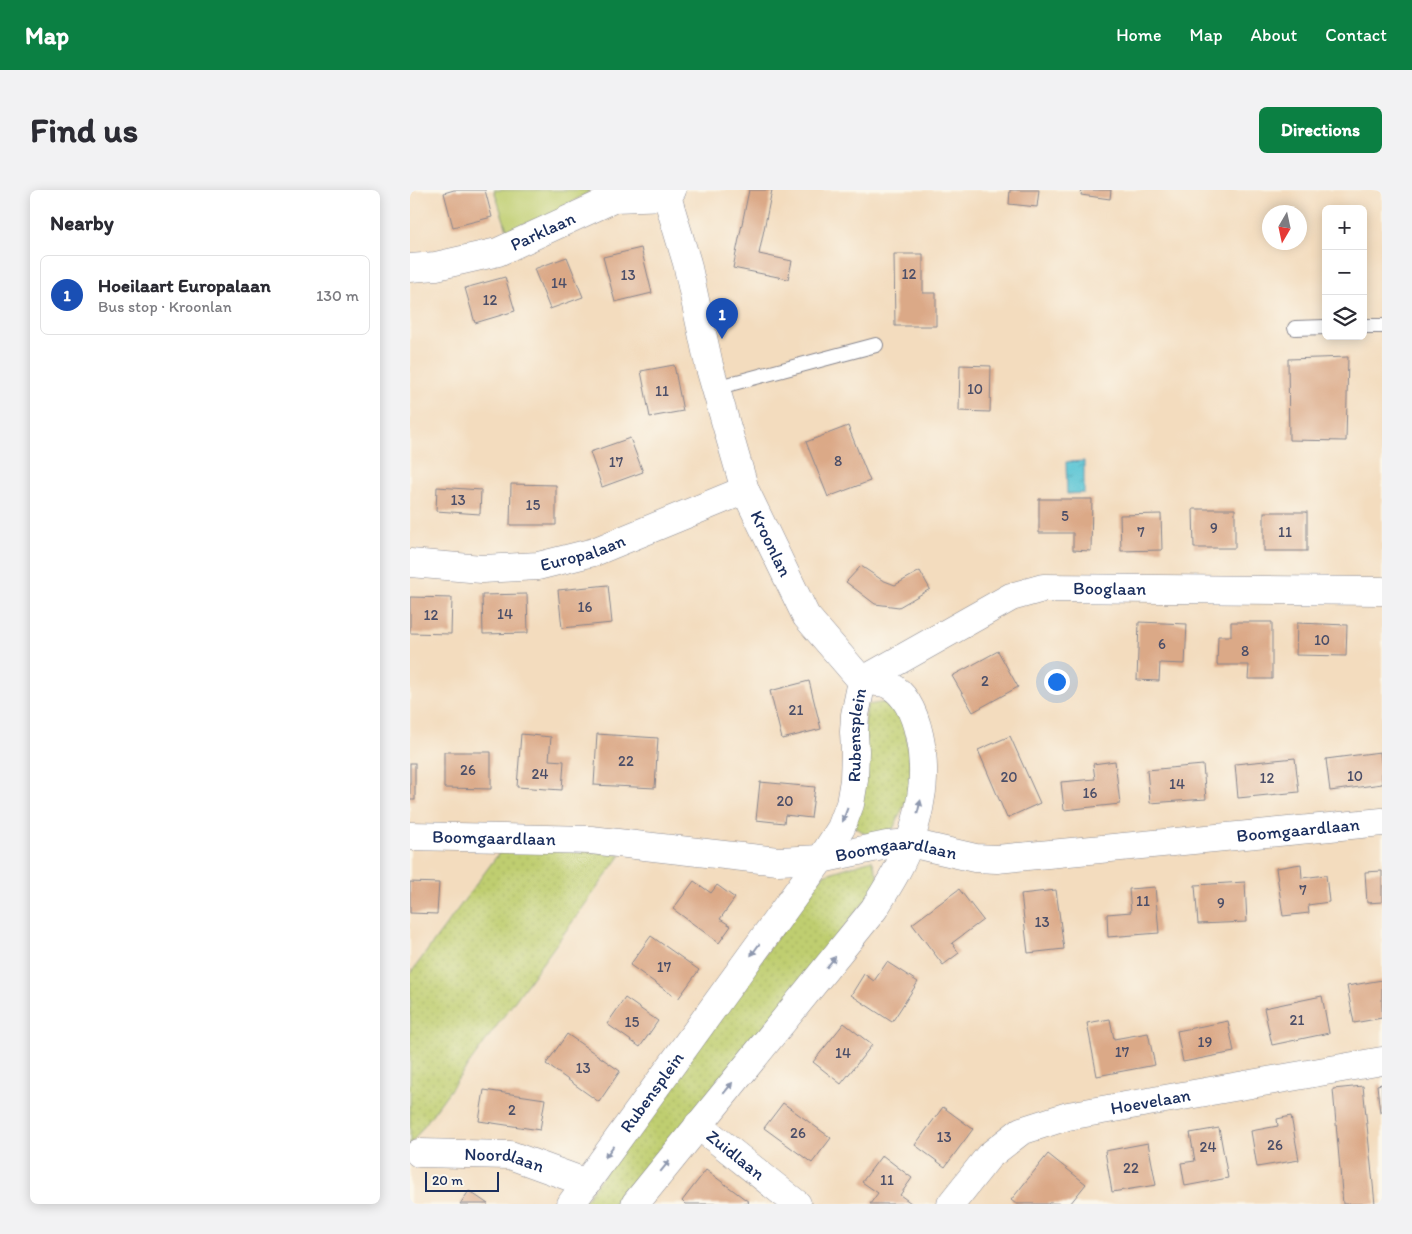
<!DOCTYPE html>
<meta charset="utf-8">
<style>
body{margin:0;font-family:Itim,sans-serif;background:#f2f2f3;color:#2b2b33}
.controls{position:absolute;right:15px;top:15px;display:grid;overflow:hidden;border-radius:8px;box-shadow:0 2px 12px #0003}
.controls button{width:45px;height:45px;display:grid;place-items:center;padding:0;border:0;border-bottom:1px solid #e1e1e2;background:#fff;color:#2b2b33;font:25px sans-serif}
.compass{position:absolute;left:852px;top:15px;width:45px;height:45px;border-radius:50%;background:#fff;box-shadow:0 2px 12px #0003;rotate:189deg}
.scale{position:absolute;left:15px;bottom:12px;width:74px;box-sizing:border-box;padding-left:5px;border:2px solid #1b2f5e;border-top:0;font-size:14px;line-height:18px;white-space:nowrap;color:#1b2f5e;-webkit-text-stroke:4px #fbf7ec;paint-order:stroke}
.you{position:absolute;left:646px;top:491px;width:18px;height:18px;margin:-12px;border:4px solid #fff;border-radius:50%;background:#1a73e8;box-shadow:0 0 0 8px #1a73e833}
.badge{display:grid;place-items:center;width:32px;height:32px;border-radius:50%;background:#0b8043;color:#fff;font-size:16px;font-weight:700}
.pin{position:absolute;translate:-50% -41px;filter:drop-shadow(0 1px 2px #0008)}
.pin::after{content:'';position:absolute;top:26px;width:18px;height:15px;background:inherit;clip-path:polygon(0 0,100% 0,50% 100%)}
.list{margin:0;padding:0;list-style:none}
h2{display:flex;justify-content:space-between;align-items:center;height:65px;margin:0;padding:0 20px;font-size:21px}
h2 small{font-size:16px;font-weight:400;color:#7c7c81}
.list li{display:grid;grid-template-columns:32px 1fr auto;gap:15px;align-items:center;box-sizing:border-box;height:80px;margin:0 10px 10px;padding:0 10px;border:1px solid #e1e1e2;border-radius:8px}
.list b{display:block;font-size:19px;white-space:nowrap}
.list p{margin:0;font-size:16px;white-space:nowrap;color:#7c7c81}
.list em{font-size:16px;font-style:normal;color:#7c7c81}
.icon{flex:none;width:28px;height:28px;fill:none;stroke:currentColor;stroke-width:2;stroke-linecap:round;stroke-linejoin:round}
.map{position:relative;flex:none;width:972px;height:1014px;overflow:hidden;border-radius:8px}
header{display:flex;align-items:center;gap:30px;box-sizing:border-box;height:70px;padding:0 25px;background:#0b8043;color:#fff}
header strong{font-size:24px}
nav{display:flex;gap:28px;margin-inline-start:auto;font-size:18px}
.intro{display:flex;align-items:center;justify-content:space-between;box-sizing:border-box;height:120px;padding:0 30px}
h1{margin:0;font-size:35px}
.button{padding:12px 22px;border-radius:8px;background:#0b8043;color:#fff;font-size:18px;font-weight:700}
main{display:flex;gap:30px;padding:0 30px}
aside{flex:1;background:#fff;border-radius:8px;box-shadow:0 2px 12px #0003}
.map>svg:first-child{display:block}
.grass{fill:url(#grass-dots);stroke:#6d7e67}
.park{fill:#bfce70;stroke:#6d7e67}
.water{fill:url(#water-ripples);stroke:#3a7a99}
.building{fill:#dba987}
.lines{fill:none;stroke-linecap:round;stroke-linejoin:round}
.service-casing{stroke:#87868e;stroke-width:16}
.minor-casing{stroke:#87868e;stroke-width:29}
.service{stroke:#fff;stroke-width:14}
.minor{stroke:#fff;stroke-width:28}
.oneway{fill:#8d97ae}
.labels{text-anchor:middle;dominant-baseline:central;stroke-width:4.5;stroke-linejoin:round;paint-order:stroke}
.number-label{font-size:15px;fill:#4b4e68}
.street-label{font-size:18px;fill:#1b2f5e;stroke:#fbf7ec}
</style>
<header>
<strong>Map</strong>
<nav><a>Home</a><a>Map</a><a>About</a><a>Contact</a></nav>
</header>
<div class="intro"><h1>Find us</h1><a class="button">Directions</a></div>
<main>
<aside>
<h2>Nearby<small></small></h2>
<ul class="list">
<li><span class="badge" style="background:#1a4fb4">1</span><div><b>Hoeilaart Europalaan</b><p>Bus stop · Kroonlan</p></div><em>130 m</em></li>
</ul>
</aside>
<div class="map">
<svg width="972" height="1014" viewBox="0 0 972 1014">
<defs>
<pattern id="grass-dots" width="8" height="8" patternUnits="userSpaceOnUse" patternTransform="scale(1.25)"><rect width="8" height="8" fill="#bfce70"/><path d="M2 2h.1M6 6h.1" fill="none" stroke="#a4b163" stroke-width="1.8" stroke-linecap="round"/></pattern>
<pattern id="water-ripples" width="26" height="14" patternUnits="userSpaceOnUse" patternTransform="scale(1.25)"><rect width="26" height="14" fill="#5ac5d4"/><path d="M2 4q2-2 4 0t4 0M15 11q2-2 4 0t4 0" fill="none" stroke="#4aa0af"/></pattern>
</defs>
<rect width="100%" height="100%" fill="#fbf7ec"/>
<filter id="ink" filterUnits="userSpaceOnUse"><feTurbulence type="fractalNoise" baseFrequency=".02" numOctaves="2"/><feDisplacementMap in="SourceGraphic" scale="10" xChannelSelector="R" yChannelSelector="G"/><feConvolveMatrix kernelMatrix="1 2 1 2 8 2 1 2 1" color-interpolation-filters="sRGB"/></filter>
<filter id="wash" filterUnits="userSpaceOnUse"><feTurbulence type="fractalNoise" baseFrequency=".0096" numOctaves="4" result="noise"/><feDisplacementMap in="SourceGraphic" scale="20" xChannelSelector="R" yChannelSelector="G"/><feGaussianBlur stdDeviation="1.12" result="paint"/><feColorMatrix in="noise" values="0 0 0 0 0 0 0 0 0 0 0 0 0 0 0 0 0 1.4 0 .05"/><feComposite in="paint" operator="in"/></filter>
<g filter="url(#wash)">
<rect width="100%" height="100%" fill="#f3dcbe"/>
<!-- grass -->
<g class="grass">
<path d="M477 512 494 528 503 596 482 641 457 645 444 636 457 515Z"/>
<path d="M92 659H153L211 665 0 955V784Z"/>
<path d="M462 670 470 692 214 1014H172L413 685Z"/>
</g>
<!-- park -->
<path class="park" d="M84 0H182L142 24 97 40Z"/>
<!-- water -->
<path class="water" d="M674 271V303L657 304 656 272Z"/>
<g id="blocks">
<!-- building -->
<g class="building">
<path d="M44 0H75L82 27 43 37 34 3Z"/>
<path d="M339 0H362L349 64 382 71 378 89 323 78Z"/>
<path d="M600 0H629L627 17 599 14Z"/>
<path d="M672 0H701L700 9 671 5Z"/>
<path d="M231 58 242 103 205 112 193 67Z"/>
<path d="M484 64H513V103H526V136H485Z"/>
<path d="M157 67 173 107 140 119 124 79Z"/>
<path d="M95 87 105 121 65 133 55 98Z"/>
<path d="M938 167 936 251 879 250 878 169Z"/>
<path d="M264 175 273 221 240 227 231 181Z"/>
<path d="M550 175 581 176 580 222 549 221Z"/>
<path d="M438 236 460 291 418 307 396 252Z"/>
<path d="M220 248 233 282 192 297 180 262Z"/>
<path d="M101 294 146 295V335H100Z"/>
<path d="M27 297 71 300 70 324 26 321Z"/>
<path d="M629 309H682L681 361 663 360V343H629Z"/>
<path d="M783 319H825V358H784Z"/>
<rect x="854" y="322" width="43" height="39"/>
<path d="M751 324 752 360 711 361 710 325Z"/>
<path d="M451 376 472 390 485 395 510 381 520 399 489 417 465 414 436 392Z"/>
<path d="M198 395 202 433 152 438 148 400Z"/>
<path d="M117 404 118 443 73 444 72 405Z"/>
<path d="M0 407 42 408 41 444 0 443Z"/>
<path d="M729 432 777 434 775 474 750 473 749 491 727 490Z"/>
<path d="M821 432H862V489H838L839 475H807L808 446H821Z"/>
<path d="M887 433 937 435 936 466 886 465Z"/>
<path d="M588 461 608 497 563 522 542 486Z"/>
<path d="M399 491 411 539 372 549 360 501Z"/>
<path d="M111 544 141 547 139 570 154 571 152 600 107 597Z"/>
<path d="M187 544 248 548 245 598 184 595Z"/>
<path d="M600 546 630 613 597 628 568 560Z"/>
<path d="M34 562H81V599L34 598Z"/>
<path d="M970 562 972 578V594L920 601 916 569Z"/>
<path d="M885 568 889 602 828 608 825 574Z"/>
<path d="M705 571 710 614 654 620 651 592 685 589 683 574Z"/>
<rect x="0" y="573" width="5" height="37"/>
<path d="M793 575 796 609 740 613 737 580Z"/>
<path d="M350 592 405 597 401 628 375 625 374 633 346 630Z"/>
<path d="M891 674 892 688 916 685 919 712 898 715 899 723 873 726 866 678Z"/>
<path d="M972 681V712L957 713 955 682Z"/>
<path d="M284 691 301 703 307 695 325 708 310 729 321 736 309 753 263 719Z"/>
<path d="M0 692 29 693 27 724 0 723Z"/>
<path d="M835 692 837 732 788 734 785 695Z"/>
<path d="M745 697 749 743 698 747 697 724 721 722 719 699Z"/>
<path d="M549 699 573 730 542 753 549 763 533 775 502 734Z"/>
<path d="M646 700 654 759 618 763 611 704Z"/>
<path d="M241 746 289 780 268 809 220 775Z"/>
<path d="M477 772 508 792 482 832 441 805 454 784 464 791Z"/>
<path d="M972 790V828L944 833 937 796Z"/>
<path d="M912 806 919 843 862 855 854 818Z"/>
<path d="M215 808 248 831 230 857 197 834Z"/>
<path d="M700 829 704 849 738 843 745 875 687 886 677 833Z"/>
<path d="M818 831 824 862 773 872 767 841Z"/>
<path d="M434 833 462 855 431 894 403 872Z"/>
<path d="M157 844 210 881 189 912 136 874Z"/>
<path d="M972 894V922L970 923 967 895Z"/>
<path d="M953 896 965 1014H933L923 899Z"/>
<path d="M74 900 135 909 130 940 69 931Z"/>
<path d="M373 913 421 948 402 973 354 938Z"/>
<path d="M533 917 563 939 535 977 505 955Z"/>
<path d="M881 926 889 970 847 977 841 941 868 936 867 929Z"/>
<path d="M809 938 818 988 775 996 771 973 785 971 780 943Z"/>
<path d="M738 953 746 995 702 1002 695 961Z"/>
<path d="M638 964 676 994 660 1014 639 1013 638 1014H606L601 1010Z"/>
<path d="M472 965 502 988 490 1005 501 1013 500 1014H460L468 1003 452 992Z"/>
<path d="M296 980 339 1012 337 1014H275L272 1011Z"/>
<path d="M59 1001 78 1014H50Z"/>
</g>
</g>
</g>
<g filter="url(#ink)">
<use href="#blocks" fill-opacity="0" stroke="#87868e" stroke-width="1"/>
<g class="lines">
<defs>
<g id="service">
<path d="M953 136H972"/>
<path d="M885 138 916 137"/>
<path d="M305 198 466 155"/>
</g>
<g id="minor">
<path id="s1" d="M257 6 277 73 299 175 335 300 396 426 452 491"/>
<path id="s2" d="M0 78 26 76 88 62 205 8 257 6 262 0"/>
<path id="s3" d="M0 373 72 379 128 376 184 362 335 300"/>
<path id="s4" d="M452 491 601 407 633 398 972 401"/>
<path id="s5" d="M0 646 181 650 368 671 411 669 477 655 500 653 565 668 587 669 972 632"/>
<path id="s6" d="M288 935 387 1014"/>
<path id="s7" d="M9 963 100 965 177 993"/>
<path id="s8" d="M161 1014 411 669 431 638 440 614 444 590 445 561 444 542 445 525 452 491"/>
<path d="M225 1014 464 719C477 698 492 675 500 651 505 637 509 621 511 607 517 575 511 512 479 495 472 491 460 492 452 491"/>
<path id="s9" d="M541 1014 579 966 611 941 658 926 972 871"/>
</g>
</defs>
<!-- service casing -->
<use href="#service" class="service-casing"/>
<!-- minor casing -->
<use href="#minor" class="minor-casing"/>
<!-- service -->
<use href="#service" class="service"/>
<!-- minor -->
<use href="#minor" class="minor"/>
</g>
<!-- one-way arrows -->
<defs><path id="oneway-solid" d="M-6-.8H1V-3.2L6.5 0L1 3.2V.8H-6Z" transform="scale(1.25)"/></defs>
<g class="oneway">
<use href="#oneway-solid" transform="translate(509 617) rotate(-76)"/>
<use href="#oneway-solid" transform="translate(435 625) rotate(110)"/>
<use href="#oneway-solid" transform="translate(345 760) rotate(126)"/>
<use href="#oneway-solid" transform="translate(421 772) rotate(-51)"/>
<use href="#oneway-solid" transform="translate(318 898) rotate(-51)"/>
<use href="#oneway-solid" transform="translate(199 962) rotate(126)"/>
<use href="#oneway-solid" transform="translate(255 976) rotate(-51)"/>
</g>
</g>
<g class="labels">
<!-- number labels -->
<g class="number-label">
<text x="499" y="84">12</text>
<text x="218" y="85">13</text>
<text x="149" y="93">14</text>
<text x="80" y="110">12</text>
<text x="565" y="199">10</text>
<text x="252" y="201">11</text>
<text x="428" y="271">8</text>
<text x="206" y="272">17</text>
<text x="48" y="310">13</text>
<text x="123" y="315">15</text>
<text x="655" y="326">5</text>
<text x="804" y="338">9</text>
<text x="731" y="342">7</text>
<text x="875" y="342">11</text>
<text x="175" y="417">16</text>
<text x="95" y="424">14</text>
<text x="21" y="425">12</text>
<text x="912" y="450">10</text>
<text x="752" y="454">6</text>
<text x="835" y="461">8</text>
<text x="575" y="491">2</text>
<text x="386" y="520">21</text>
<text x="216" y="571">22</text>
<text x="58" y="580">26</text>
<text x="130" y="584">24</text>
<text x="945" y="586">10</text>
<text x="599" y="587">20</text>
<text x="857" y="588">12</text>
<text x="767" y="594">14</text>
<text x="680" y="603">16</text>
<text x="375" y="611">20</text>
<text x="893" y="700">7</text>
<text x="733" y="711">11</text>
<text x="811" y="713">9</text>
<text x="632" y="732">13</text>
<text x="254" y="777">17</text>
<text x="887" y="830">21</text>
<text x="222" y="832">15</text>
<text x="795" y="852">19</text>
<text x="712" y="862">17</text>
<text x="433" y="863">14</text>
<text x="173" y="878">13</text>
<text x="102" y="920">2</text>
<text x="388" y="943">26</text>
<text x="534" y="947">13</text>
<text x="865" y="955">26</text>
<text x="798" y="957">24</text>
<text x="721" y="978">22</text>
<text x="477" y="990">11</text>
</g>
<!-- street labels -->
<g class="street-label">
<text stroke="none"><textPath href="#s2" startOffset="139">Parklaan</textPath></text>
<text stroke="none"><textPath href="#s1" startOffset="364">Kroonlan</textPath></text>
<text stroke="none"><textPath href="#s3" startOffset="175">Europalaan</textPath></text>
<text stroke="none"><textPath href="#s4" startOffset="271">Booglaan</textPath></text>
<text stroke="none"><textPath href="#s8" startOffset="558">Rubensplein</textPath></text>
<text stroke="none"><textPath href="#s5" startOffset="894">Boomgaardlaan</textPath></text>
<text stroke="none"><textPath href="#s5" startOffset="84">Boomgaardlaan</textPath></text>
<text stroke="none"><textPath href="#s5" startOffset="489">Boomgaardlaan</textPath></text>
<text stroke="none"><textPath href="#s8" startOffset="138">Rubensplein</textPath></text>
<text stroke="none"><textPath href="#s9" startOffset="235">Hoevelaan</textPath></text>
<text stroke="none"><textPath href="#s6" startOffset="48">Zuidlaan</textPath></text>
<text stroke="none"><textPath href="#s7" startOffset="86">Noordlaan</textPath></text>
</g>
</g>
</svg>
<div class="controls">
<button>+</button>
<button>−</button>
<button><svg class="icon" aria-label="layers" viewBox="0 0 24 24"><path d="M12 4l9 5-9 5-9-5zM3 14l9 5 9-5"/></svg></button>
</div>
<svg class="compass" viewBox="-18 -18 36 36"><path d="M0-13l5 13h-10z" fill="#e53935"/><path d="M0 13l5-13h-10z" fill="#7c7c81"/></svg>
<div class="scale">20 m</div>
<div class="you"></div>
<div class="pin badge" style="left:312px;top:149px;background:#1a4fb4">1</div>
</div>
</main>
